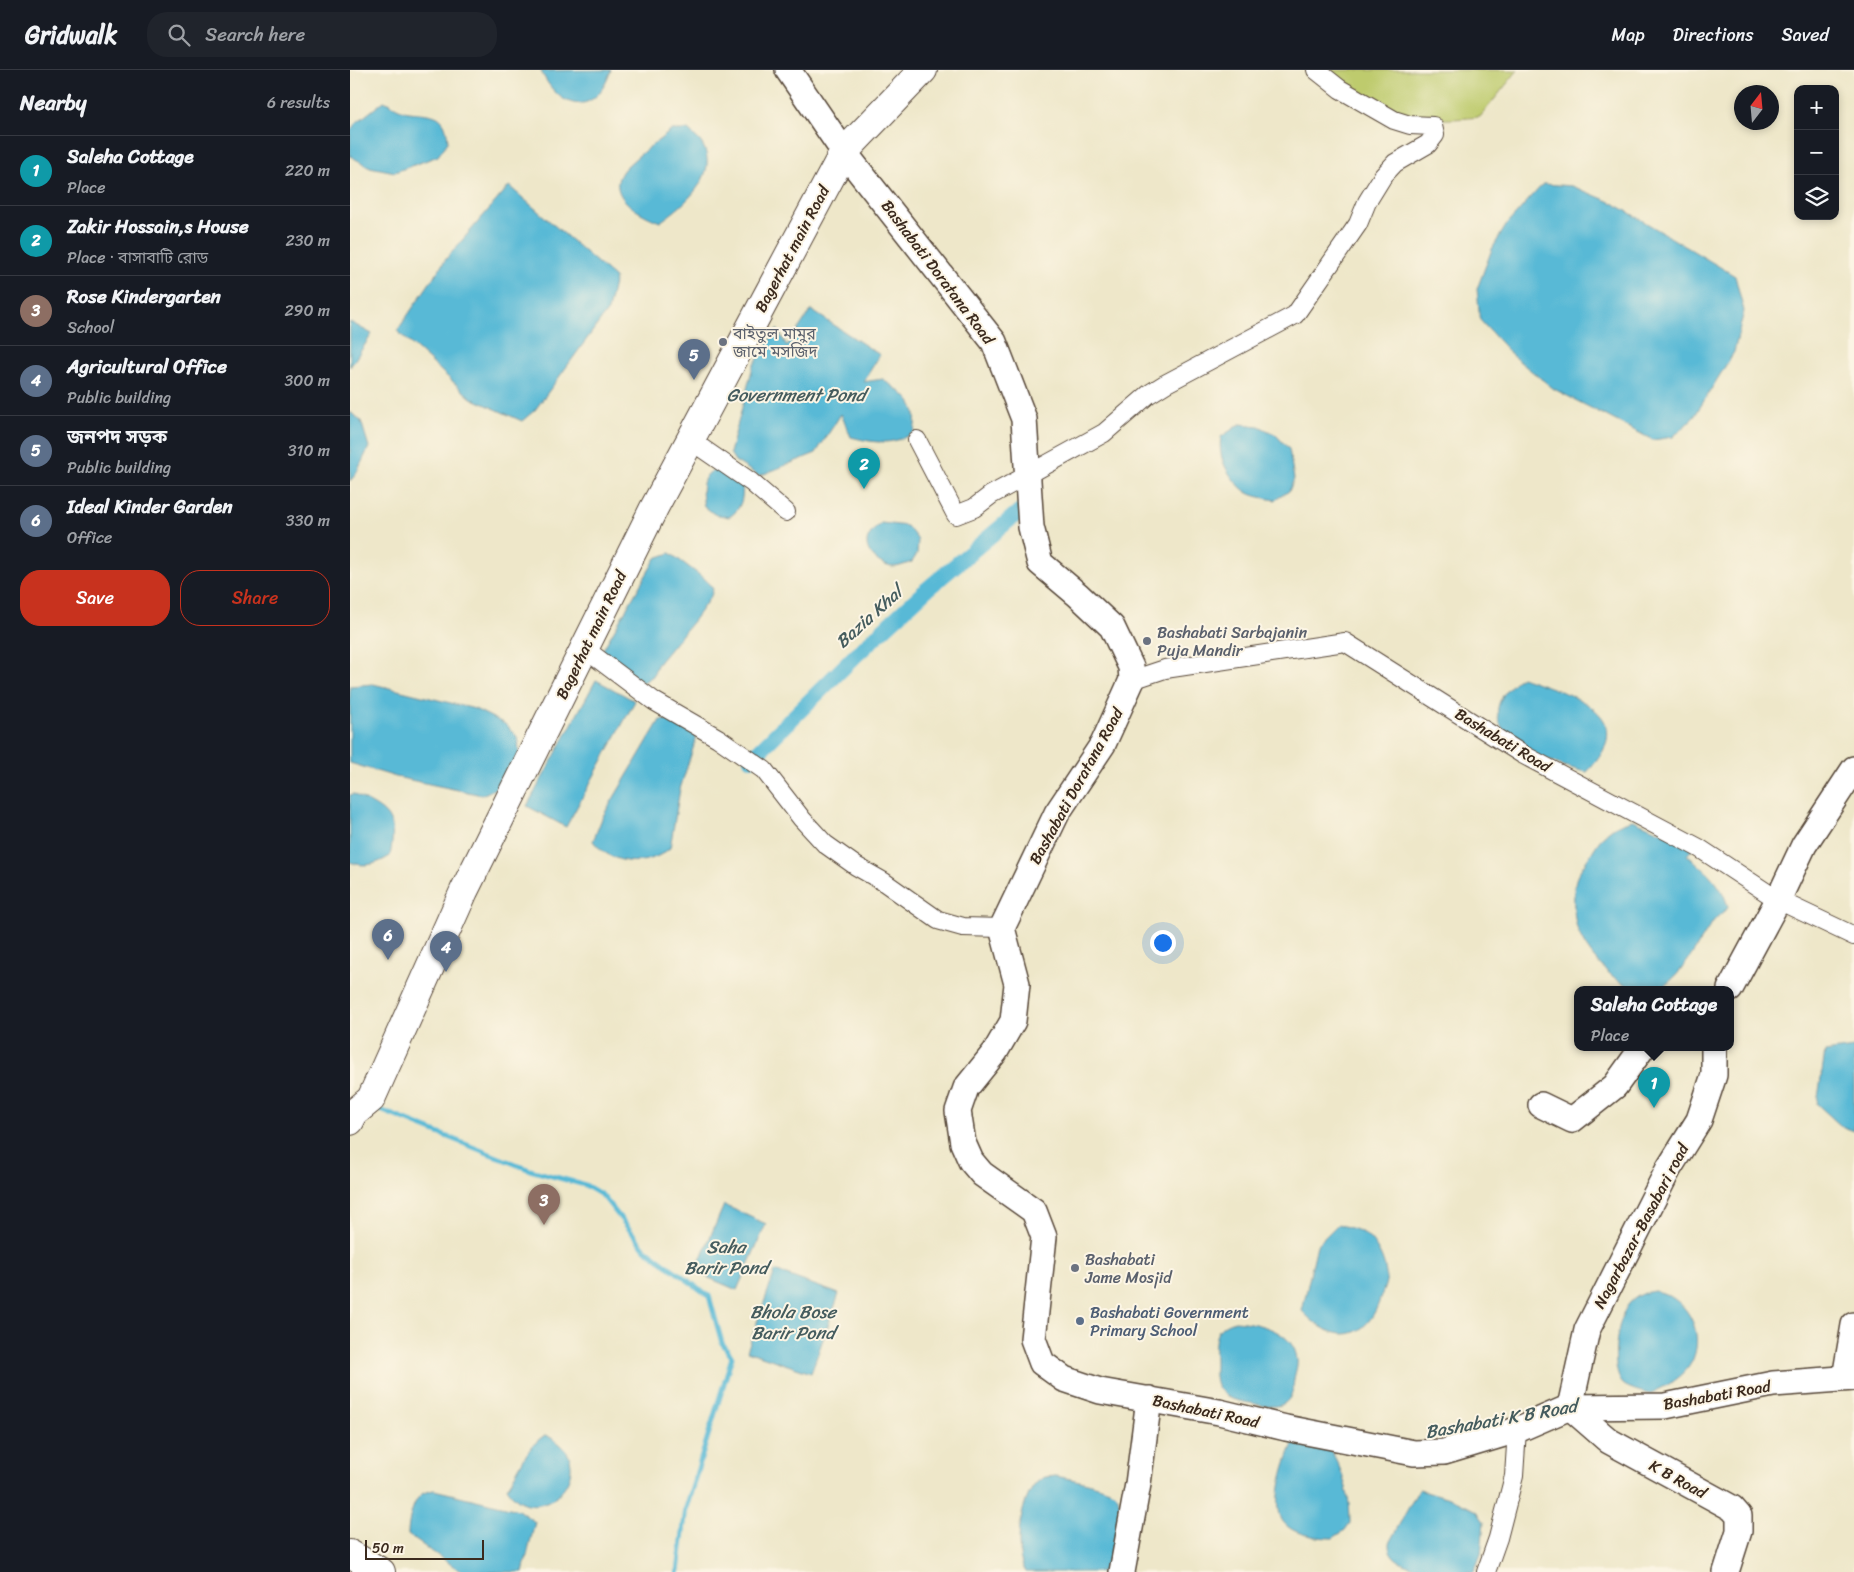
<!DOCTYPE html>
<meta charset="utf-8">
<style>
body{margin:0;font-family:Sriracha,"Noto Sans Bengali",sans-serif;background:#20242c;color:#f1f3f6}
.controls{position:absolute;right:15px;top:15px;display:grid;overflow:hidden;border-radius:10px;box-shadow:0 2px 8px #0003}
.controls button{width:45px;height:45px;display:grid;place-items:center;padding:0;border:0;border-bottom:1px solid #363941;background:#171b24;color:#f1f3f6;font:25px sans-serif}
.compass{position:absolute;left:1384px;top:15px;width:45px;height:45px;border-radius:50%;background:#171b24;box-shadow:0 2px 8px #0003;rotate:16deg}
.scale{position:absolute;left:15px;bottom:12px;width:119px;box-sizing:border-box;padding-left:5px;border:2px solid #3b2a1e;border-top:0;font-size:14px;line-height:18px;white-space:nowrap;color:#3b2a1e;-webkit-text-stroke:4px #fcf5e5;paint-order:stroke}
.you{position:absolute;left:812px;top:872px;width:18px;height:18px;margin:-12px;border:4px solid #fff;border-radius:50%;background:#1a73e8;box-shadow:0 0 0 8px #1a73e833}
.badge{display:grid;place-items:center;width:32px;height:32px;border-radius:50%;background:#c8321e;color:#fff;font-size:16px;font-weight:700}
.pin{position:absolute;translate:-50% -41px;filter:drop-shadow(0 1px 2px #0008)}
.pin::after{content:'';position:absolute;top:26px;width:18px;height:15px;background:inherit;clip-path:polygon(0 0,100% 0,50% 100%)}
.popup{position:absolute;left:1224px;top:916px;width:160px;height:65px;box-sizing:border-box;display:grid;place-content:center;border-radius:10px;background:#171b24;filter:drop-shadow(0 1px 4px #0005);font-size:16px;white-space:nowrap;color:#9ea1a6}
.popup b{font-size:19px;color:#f1f3f6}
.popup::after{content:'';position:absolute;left:50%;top:100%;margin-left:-10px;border:10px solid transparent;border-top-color:#171b24}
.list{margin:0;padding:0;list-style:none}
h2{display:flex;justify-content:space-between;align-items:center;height:65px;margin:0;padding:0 20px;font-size:21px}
h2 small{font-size:16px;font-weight:400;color:#9ea1a6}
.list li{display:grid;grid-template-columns:32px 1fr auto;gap:15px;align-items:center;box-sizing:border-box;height:70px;padding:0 20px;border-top:1px solid #363941}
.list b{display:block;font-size:19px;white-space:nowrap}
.list p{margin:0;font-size:16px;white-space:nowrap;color:#9ea1a6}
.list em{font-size:16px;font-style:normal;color:#9ea1a6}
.actions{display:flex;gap:10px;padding:15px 20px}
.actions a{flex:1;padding:11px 0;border:1px solid #c8321e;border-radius:20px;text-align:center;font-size:18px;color:#c8321e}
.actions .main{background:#c8321e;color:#fff}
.icon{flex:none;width:28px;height:28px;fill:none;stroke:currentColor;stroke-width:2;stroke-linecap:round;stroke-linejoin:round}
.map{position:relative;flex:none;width:1504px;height:1502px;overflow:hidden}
header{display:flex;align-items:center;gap:30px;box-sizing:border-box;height:70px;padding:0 25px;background:#171b24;border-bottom:1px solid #363941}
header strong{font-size:24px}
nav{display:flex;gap:28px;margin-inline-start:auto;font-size:18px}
.search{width:350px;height:45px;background:#20242c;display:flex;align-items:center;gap:12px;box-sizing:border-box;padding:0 18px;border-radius:20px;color:#9ea1a6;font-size:19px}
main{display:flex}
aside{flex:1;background:#171b24}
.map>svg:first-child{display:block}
.green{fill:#becb6d;stroke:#7c7a46}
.water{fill:#58b9d6;stroke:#4a727a}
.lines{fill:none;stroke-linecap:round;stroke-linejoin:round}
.stream{stroke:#58b9d6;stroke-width:5}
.canal{stroke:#58b9d6;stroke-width:16}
.street-casing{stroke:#564638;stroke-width:20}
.secondary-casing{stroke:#564638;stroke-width:28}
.primary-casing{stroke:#564638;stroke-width:30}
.highway-casing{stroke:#564638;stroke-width:30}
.street{stroke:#fff;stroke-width:18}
.secondary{stroke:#fff;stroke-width:25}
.primary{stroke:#fff;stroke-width:28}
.highway{stroke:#fff;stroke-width:28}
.worship-dot{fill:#6b7280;stroke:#fcf5e5;stroke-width:2}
.service-dot{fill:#5c6f8a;stroke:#fcf5e5;stroke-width:2}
.labels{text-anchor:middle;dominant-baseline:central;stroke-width:4;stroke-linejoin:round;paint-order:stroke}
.street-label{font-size:16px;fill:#3b2a1e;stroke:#fcf5e5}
.worship-label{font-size:16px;fill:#5b616d;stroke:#fcf5e5;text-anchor:start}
.service-label{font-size:16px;fill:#4e5e75;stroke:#fcf5e5;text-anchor:start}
.water-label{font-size:18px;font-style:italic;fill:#455c5e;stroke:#fcf5e5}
</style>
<header>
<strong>Gridwalk</strong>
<div class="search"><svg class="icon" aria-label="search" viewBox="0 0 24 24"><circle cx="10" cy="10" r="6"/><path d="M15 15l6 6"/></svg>Search here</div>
<nav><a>Map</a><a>Directions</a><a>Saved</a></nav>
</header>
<main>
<aside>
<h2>Nearby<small>6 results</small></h2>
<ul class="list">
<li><span class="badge" style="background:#0f9aa8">1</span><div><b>Saleha Cottage</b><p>Place</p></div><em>220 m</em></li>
<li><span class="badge" style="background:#0f9aa8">2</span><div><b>Zakir Hossain,s House</b><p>Place · বাসাবাটি রোড</p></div><em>230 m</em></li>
<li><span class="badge" style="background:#8d6e63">3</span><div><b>Rose Kindergarten</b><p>School</p></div><em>290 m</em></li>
<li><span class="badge" style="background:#5c6f8a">4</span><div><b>Agricultural Office</b><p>Public building</p></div><em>300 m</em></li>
<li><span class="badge" style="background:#5c6f8a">5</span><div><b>জনপদ সড়ক</b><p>Public building</p></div><em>310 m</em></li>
<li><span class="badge" style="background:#5c6f8a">6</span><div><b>Ideal Kinder Garden</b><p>Office</p></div><em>330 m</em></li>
</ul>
<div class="actions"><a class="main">Save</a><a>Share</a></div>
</aside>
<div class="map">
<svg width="1504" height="1502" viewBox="0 0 1504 1502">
<rect width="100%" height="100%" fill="#fcf5e5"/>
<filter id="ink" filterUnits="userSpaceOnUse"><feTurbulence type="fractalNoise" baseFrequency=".02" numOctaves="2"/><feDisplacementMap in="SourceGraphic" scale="10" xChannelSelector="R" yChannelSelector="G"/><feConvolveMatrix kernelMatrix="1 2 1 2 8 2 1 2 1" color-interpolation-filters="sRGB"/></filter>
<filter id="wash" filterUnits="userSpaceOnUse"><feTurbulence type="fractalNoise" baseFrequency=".0096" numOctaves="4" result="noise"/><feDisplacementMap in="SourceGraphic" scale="20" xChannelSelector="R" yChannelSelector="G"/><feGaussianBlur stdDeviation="1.12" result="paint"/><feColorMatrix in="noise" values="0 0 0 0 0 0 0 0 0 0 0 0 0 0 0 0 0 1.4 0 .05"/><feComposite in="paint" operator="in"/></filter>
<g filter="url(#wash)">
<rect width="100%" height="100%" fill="#eee7c9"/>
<!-- green -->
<path class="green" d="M972 0H1168L1130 47C1105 49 1078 52 1053 44 1024 35 998 16 972 0Z"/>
<!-- water -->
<g class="water">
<path d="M261 0C245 48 210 41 191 1Z"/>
<path d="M34 31C42 35 50 41 59 42 84 45 96 42 98 72L88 86 45 102 20 97 0 86V61L6 53Z"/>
<path d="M322 60H338C343 65 349 69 352 74 371 105 333 136 310 152 289 144 251 124 276 97 290 83 307 72 322 60Z"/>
<path d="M1193 114 1222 116 1263 133 1385 206 1394 241 1384 282 1344 347 1323 367 1303 370 1204 319 1164 287 1130 250 1127 219 1142 179 1157 154Z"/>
<path d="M159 116 265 208 258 240 185 340 172 351 121 328 47 261 96 189Z"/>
<path d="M461 240 530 285 513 312 533 309C555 326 570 331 564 362 543 376 525 373 501 367L491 344 466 383 409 406 385 391 380 383 403 296 427 259 437 276Z"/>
<path d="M0 252 22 264 0 297Z"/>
<path d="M0 342 11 351 19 377 6 404 0 411Z"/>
<path d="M890 354 909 356 926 365 939 379 944 409 939 421 925 430C916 428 903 427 895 421 879 408 867 388 871 367Z"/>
<path d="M367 399 392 416C394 428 390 441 379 447L364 444 354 436C351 421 350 404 367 399Z"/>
<path d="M531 453 557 456 568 470 567 484 562 492C556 494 549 497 543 497 531 496 516 484 517 472 518 464 526 458 531 453Z"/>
<path d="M320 483 355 509 363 519 361 526 344 550 307 595 303 606 292 613 252 581 306 488Z"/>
<path d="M1171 607C1217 624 1295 642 1237 702 1192 693 1106 657 1171 607Z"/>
<path d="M246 610 285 631 216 757 177 736Z"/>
<path d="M23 614 125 639 155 654 168 668 169 683 154 714 132 725 46 707 0 693V616Z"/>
<path d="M310 650H331L344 660 346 669 330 719 320 778C297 798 262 796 243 771L253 746Z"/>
<path d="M4 724C37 742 48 744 40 786 27 794 15 798 0 792V725Z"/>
<path d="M1283 750 1345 776 1337 785C1355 800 1373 814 1378 838 1373 842 1366 847 1362 853 1349 872 1329 912 1307 919 1276 929 1239 888 1229 863 1223 850 1223 828 1225 814 1226 804 1236 792 1241 784 1252 765 1261 755 1283 750Z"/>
<path d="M1504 978V1061L1491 1056 1467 1034 1475 982Z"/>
<path d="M374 1135 416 1154 387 1220 345 1202Z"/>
<path d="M988 1154C996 1157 1006 1159 1013 1163 1026 1171 1038 1196 1036 1211 1035 1217 1032 1223 1030 1229 1015 1275 981 1272 952 1241L967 1175Z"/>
<path d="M425 1201 489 1224 461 1303 397 1281Z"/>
<path d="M1305 1221C1335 1226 1355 1260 1343 1289 1335 1308 1316 1316 1299 1324 1292 1322 1279 1319 1273 1314 1259 1299 1267 1250 1278 1235 1285 1226 1295 1222 1305 1221Z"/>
<path d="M885 1251C908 1253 945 1261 947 1290 948 1295 945 1303 944 1309 943 1317 943 1327 935 1333 928 1338 915 1336 906 1334 896 1332 881 1331 874 1324 863 1314 865 1306 865 1293 865 1273 861 1257 885 1251Z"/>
<path d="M195 1365C259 1392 189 1468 157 1418 169 1400 177 1376 195 1365Z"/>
<path d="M945 1370 980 1379C994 1402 1000 1425 1000 1453L995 1460 983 1468C968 1468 941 1465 932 1450 922 1431 936 1388 945 1370Z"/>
<path d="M705 1406C717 1408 755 1416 765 1423 777 1432 763 1489 758 1502H676C662 1483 670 1419 693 1408 696 1406 702 1407 705 1406Z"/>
<path d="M1069 1419 1099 1428 1127 1441 1134 1452 1131 1484 1124 1502C1099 1502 1036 1502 1039 1473Z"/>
<path d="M84 1420 168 1440 185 1452 173 1502H112L58 1465C58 1454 62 1431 72 1424 75 1422 80 1421 84 1420Z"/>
</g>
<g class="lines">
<!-- stream -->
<path class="stream" d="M28 1039 180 1100 235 1115 252 1125 295 1179 359 1226 372 1273 382 1287 336 1438 328 1502"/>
<!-- canal -->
<path class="canal" d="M401 689 504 587 576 520 670 441"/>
</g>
</g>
<g filter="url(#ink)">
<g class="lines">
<defs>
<g id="street">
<path d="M340 370 401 412 436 442"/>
<path d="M567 370 606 445 624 438 641 425 754 363 799 324 815 314 945 245 1008 154 1017 132 1033 106 1045 93 1078 74 1085 65 1083 56 1060 55 1044 50 990 19 966 0"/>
<path d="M235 579 304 631 368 668 414 700 452 749 475 774 506 796 534 812 588 850 613 857 652 858"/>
<path d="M782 610 815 599 995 572 1172 684 1349 778 1428 830 1504 866"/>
<path d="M1136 1502 1148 1468 1164 1406 1167 1360"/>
</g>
<g id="secondary">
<path d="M438 0 494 82 644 272 674 349 681 457 690 493 728 525 762 557 781 597 782 610 763 652 753 674 707 743 652 858 667 914 663 951 645 982 616 1018 608 1041 613 1073 621 1091 632 1104 684 1141 694 1167 683 1269 692 1293 714 1309 750 1321 869 1342 936 1358 1064 1383 1094 1382 1167 1360 1220 1337 1315 1336 1423 1314 1504 1308"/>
<path d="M1380 919 1428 830 1454 775 1504 699"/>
<path d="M1364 977V1005L1349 1050 1319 1098 1237 1260 1220 1337 1259 1371 1382 1438 1389 1446V1461L1376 1502"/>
<path d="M1191 1035 1222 1050 1265 1016 1293 977"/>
<path d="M1495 1308 1504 1255"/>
<path d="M772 1502 788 1414 799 1329"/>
</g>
<path id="primary" d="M0 1051 4 1043 21 1029 114 821 304 438 494 82 573 0"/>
<path id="highway" d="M0 1484 31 1502"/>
</defs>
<!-- street casing -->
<use href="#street" class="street-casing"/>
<!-- secondary casing -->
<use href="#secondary" class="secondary-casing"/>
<!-- primary casing -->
<use href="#primary" class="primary-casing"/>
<!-- highway casing -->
<use href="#highway" class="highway-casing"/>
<!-- street -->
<use href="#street" class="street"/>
<!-- secondary -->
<use href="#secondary" class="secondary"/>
<!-- primary -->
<use href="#primary" class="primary"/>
<!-- highway -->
<use href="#highway" class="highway"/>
</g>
</g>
<!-- markers -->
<g class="worship-dot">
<circle cx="373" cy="272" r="5"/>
<circle cx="797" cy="571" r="5"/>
<circle cx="725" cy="1198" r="5"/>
</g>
<circle class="service-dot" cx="730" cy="1251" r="5"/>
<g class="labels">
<!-- street labels -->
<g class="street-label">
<text transform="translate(442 179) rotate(-62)">Bagerhat main Road</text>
<text transform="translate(588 202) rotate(53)">Bashabati Doratana Road</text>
<text transform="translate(241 565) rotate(-64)">Bagerhat main Road</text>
<text transform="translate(1153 670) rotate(31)">Bashabati Road</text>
<text transform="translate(726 716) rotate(-61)">Bashabati Doratana Road</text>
<text transform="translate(1291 1156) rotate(-62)">Nagarbazar-Basabari road</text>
<text transform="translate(1367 1325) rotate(-10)">Bashabati Road</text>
<text transform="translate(856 1341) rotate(12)">Bashabati Road</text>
<text transform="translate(1328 1409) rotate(29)">K B Road</text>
</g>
<!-- worship labels -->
<g class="worship-label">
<text x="383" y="263">বাইতুল মামুর<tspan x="383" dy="18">জামে মসজিদ</tspan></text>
<text x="807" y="562">Bashabati Sarbajanin<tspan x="807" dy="18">Puja Mandir</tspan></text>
<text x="735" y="1189">Bashabati<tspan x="735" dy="18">Jame Mosjid</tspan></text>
</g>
<!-- service labels -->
<g class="service-label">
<text x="740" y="1242">Bashabati Government<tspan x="740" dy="18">Primary School</tspan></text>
</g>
<!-- water labels -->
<g class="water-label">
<text x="446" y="325">Government Pond</text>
<text transform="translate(519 547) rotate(-42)">Bazia Khal</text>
<text x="376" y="1177">Saha<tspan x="376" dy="21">Barir Pond</tspan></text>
<text x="443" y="1242">Bhola Bose<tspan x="443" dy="21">Barir Pond</tspan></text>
<text transform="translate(1151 1349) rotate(-10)">Bashabati K B Road</text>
</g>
</g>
</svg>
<div class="controls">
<button>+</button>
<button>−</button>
<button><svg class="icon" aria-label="layers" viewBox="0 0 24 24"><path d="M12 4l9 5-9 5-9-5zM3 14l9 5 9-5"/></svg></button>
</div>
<svg class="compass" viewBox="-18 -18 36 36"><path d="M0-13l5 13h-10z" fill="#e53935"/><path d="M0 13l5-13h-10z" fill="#9ea1a6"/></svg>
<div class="scale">50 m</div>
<div class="you"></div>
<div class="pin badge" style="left:1304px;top:1038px;background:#0f9aa8">1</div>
<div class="popup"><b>Saleha Cottage</b>Place</div>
<div class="pin badge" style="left:514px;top:419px;background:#0f9aa8">2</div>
<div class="pin badge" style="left:194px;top:1155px;background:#8d6e63">3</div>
<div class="pin badge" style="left:96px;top:902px;background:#5c6f8a">4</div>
<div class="pin badge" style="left:344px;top:310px;background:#5c6f8a">5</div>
<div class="pin badge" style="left:38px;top:890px;background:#5c6f8a">6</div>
</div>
</main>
